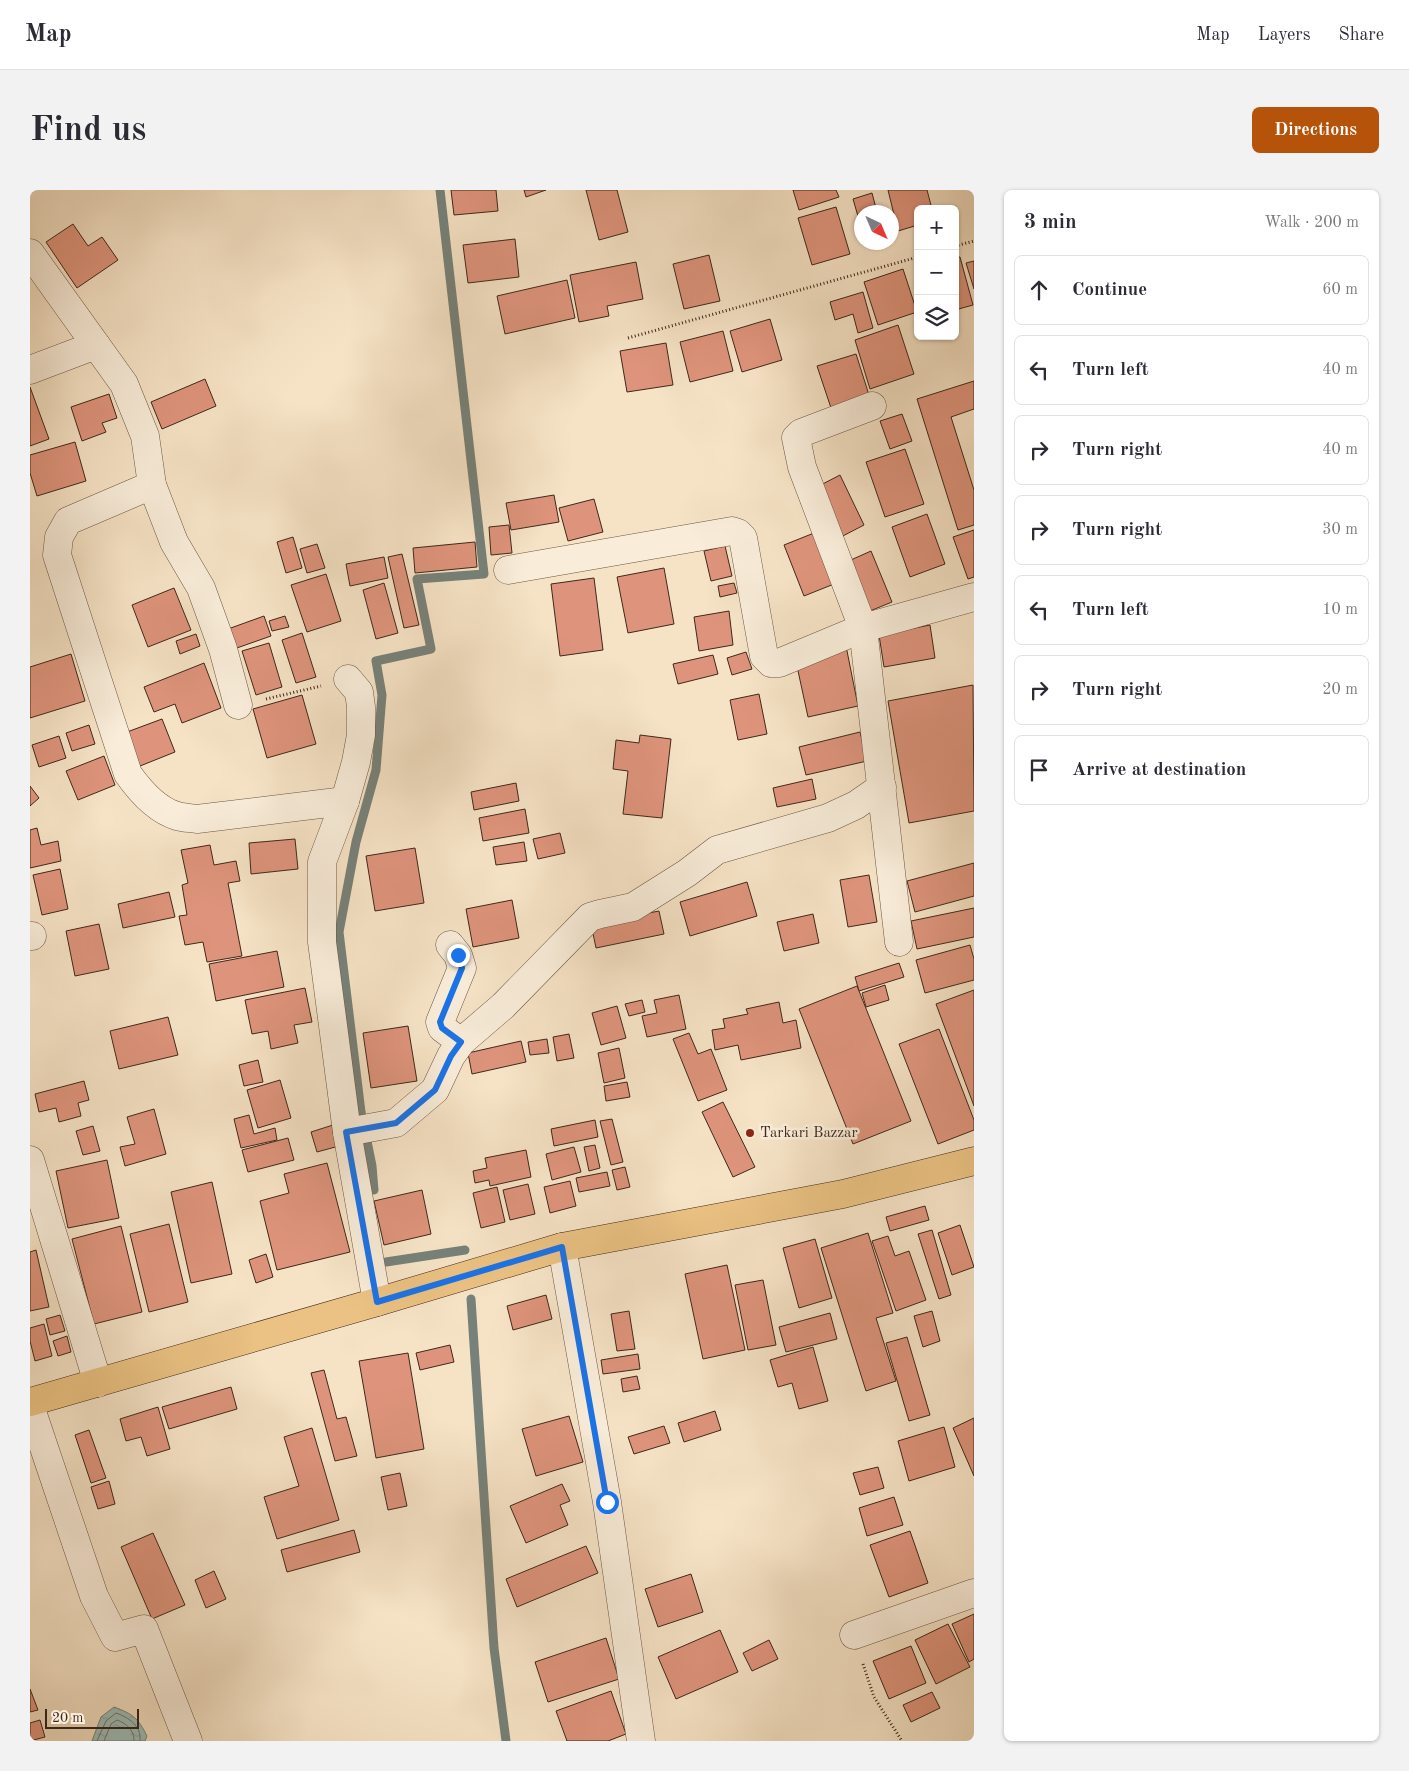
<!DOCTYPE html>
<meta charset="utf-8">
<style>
body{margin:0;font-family:"Old Standard TT",serif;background:#f2f2f3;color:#2b2b33}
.controls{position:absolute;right:15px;top:15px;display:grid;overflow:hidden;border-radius:8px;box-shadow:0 1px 4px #0004}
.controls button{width:45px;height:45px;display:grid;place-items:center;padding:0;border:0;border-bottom:1px solid #e1e1e2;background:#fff;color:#2b2b33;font:25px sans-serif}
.compass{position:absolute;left:824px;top:15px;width:45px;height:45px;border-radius:50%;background:#fff;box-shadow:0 1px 4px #0004;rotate:136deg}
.scale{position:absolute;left:15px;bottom:12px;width:94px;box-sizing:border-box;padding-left:5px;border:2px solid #3f271a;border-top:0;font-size:14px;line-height:18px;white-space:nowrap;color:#3f271a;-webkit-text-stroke:4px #f9edda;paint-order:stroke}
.stop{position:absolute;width:15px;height:15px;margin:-11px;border:4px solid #1a73e8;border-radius:50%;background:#fff}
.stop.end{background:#1a73e8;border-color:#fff;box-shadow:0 1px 5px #0008}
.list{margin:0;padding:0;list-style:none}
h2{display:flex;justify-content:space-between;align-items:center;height:65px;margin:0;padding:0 20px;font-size:21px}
h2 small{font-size:16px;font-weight:400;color:#7c7c81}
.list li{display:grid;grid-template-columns:32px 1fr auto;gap:15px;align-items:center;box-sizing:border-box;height:70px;margin:0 10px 10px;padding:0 10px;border:1px solid #e1e1e2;border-radius:8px}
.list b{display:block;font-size:19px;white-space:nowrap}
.list em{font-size:16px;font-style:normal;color:#7c7c81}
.icon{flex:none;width:28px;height:28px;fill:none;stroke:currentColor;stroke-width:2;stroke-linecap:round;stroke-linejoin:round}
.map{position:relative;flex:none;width:944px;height:1551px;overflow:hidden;border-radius:8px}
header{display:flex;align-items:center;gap:30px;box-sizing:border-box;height:70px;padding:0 25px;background:#fff;border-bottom:1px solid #e1e1e2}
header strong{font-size:24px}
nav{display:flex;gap:28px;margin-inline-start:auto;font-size:18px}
.intro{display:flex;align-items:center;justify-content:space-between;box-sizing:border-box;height:120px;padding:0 30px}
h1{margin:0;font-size:35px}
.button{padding:12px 22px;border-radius:8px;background:#b45309;color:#fff;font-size:18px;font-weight:700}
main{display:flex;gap:30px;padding:0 30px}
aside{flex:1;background:#fff;border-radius:8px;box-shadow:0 1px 4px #0004}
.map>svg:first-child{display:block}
.water{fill:url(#water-ripples);stroke:#778179}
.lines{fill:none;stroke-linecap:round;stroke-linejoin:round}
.shore{stroke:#6e726a;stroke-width:1}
.stream{stroke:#778179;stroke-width:9}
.building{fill:#de947c;stroke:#3f271a}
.minor-casing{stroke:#6d5645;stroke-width:29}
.major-casing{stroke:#3f271a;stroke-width:29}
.path{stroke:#3f271a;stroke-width:3;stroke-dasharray:1 2.5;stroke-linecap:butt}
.minor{stroke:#f9edda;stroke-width:28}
.major{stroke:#ebc283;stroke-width:28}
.route{stroke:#1a73e8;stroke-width:6}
.poi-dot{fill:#8f2418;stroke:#f9edda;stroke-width:2}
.labels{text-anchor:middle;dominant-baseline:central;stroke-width:5;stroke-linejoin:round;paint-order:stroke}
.poi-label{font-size:15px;fill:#3f271a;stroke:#f9edda;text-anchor:start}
</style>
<header>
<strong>Map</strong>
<nav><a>Map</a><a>Layers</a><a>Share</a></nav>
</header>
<div class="intro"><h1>Find us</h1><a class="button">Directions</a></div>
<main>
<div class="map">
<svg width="944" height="1551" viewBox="0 0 944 1551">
<defs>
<pattern id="water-ripples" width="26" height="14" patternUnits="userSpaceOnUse" patternTransform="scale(1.25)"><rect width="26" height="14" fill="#9dbdb9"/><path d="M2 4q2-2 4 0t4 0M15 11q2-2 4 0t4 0" fill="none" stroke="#88a29e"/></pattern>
</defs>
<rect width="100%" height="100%" fill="#f6e3c6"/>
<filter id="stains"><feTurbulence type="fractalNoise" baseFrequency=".004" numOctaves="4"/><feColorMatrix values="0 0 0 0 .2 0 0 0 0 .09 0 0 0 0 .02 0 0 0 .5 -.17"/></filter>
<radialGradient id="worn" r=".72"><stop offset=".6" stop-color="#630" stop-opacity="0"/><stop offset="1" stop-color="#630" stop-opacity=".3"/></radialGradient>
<!-- water -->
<path class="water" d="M84 1517C103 1524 108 1528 117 1546L115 1551H62L71 1527Z"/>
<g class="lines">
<!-- shore -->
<g class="shore">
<path d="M67 1551 76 1531 86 1523C98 1527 112 1536 110 1551"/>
<path d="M74 1551 81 1534 87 1530C96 1533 105 1541 104 1551"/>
</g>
<!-- stream -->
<g class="stream">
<path d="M344 1000 342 976 331 922 309 742 326 652 346 580 352 505 346 471 401 459 387 389 454 384 410 0"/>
<path d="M356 1072 435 1060"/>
<path d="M441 1109 464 1458 476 1551"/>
</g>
</g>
<!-- building -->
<g class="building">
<path d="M421 0H466L468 21 424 25Z"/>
<path d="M494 0H516L496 7Z"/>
<path d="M556 0H587L598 42 569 50Z"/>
<path d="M763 0H806L809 7 769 20Z"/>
<path d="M858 0H897L902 19H888V35L868 41Z"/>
<path d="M842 3 847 22H832V40L823 9Z"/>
<path d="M806 17 820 64 782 75 768 28Z"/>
<path d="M43 34 58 56 72 47 88 70 47 98 16 52Z"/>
<path d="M485 49 489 87 438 93 433 55Z"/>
<path d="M679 65 690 111 654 119 643 74Z"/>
<path d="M930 67 943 115 925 120V68Z"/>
<path d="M944 71V99L936 73Z"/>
<path d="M606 72 613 109 577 116 579 126 549 132 540 85Z"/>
<path d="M873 79 887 122 848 135 834 92Z"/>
<path d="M537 90 545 128 475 144 467 106Z"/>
<path d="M833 102 843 138 828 143 823 124 805 130 800 112Z"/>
<path d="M740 129 752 170 712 182 700 141Z"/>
<path d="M868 135 884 184 840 199 825 150Z"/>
<path d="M693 141 703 181 660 192 650 152Z"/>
<path d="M636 153 643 195 597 202 590 161Z"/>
<path d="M826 164 839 205 801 218 787 176Z"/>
<path d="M175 189 186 216 132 239 121 212Z"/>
<path d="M944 191V219L921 227 944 300V335L928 340 887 209Z"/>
<path d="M0 197 19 249 0 256Z"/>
<path d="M79 204 87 228 72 233 76 242 52 251 41 217Z"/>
<path d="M872 224 882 251 860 259 850 231Z"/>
<path d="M45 252 56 291 7 306 0 283V265Z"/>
<path d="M875 259 894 314 855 327 836 272Z"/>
<path d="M810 285 834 335 807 349 783 299Z"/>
<path d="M524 305 529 332 481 340 476 313Z"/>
<path d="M564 309 573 342 538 351 529 318Z"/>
<path d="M897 324 915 374 880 387 862 337Z"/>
<path d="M479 335 482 363 461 365 459 337Z"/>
<path d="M944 340V387L938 389 923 347Z"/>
<path d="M784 343 804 394 774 406 754 355Z"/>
<path d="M263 347 272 378 256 383 247 352Z"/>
<path d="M445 352 447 377 385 383 383 358Z"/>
<path d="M287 354 295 378 277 383 270 359Z"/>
<path d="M695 356 702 386 681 391 674 361Z"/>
<path d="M841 361 862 412 835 423 814 373Z"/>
<path d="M372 364 389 435 374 438 358 367Z"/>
<path d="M354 367 358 388 320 396 316 374Z"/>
<path d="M634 378 644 434 598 443 587 387Z"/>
<path d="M296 384 311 431 277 442 261 395Z"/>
<path d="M564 388 573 460 530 466 521 394Z"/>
<path d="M354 393 368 443 346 449 333 400Z"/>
<path d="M704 393 707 403 690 407 688 396Z"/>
<path d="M144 398 161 440 118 457 102 415Z"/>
<path d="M699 421 703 455 669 461 664 427Z"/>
<path d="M234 426 241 446 204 459 198 439Z"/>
<path d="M255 426 259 437 242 441 239 431Z"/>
<path d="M900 435 905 468 854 477 849 445Z"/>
<path d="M272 443 286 487 266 493 252 450Z"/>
<path d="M166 444 170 456 150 464 146 451Z"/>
<path d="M239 453 252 497 226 505 212 461Z"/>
<path d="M816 456 828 516 778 527 765 467Z"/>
<path d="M716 462 722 479 702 485 697 468Z"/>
<path d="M41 464 55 511 0 528V477Z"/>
<path d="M683 465 688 484 648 494 643 474Z"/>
<path d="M174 473 191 518 152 533 145 514 124 522 114 497Z"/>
<path d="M943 495 944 621 879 633 858 511Z"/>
<path d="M729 504 737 544 708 550 700 510Z"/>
<path d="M272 505 286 554 237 568 223 519Z"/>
<path d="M132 529 145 562 110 576 97 542Z"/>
<path d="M59 535 65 554 42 561 36 543Z"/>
<path d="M830 542 837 571 776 585 769 557Z"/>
<path d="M610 545 641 549 632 628 593 624 598 581 583 579 586 550 609 553Z"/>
<path d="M29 546 36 568 9 577 2 555Z"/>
<path d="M74 566 85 595 48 610 36 581Z"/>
<path d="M782 589 786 609 747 617 743 598Z"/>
<path d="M486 593 489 611 444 620 441 602Z"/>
<path d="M0 596 9 608 0 616Z"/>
<path d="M495 619 499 643 453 651 449 628Z"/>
<path d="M7 638 11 655 28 651 31 671 0 678V640Z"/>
<path d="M530 643 535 663 508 669 503 649Z"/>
<path d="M265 649 268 679 221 684 219 653Z"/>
<path d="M494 652 497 671 466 675 463 657Z"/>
<path d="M180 655 184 675 206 671 210 691 198 693 212 766 177 772 173 752 155 755 149 726 157 725 152 695 158 693 151 660Z"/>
<path d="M385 658 394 713 345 721 336 666Z"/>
<path d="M944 673V706L885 722 877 691Z"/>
<path d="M30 679 38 719 12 725 3 685Z"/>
<path d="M839 685 847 732 818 737 810 690Z"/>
<path d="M717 692 727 726 660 746 650 712Z"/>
<path d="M139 702 145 727 93 738 88 714Z"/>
<path d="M482 710 489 748 443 757 436 719Z"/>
<path d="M944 718V747L887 759 881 731Z"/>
<path d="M629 721 634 744 566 758 561 734Z"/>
<path d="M783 724 789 753 754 761 747 732Z"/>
<path d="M69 734 79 779 45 786 36 741Z"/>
<path d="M940 755 944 769V790L895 803 886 770Z"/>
<path d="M247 761 254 797 186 811 179 774Z"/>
<path d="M869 773 874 787 829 801 825 787Z"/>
<path d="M855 795 859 810 836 817 832 803Z"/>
<path d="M827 796 881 931 823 954 769 819Z"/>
<path d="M275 798 282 832 264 835 268 853 241 859 238 841 222 844 215 810Z"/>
<path d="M944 800V916L906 814Z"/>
<path d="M649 805 656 839 617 847 612 826 627 823 624 810Z"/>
<path d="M612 810 615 822 599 826 595 814Z"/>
<path d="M749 812 753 833 766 830 771 858 711 870 708 855 685 860 682 840 695 838 693 829 718 824 716 819Z"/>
<path d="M587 816 596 848 571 855 562 823Z"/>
<path d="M138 827 148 865 89 879 80 841Z"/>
<path d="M378 836 387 891 341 898 333 843Z"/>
<path d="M909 839 944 930V940L908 954 869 854Z"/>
<path d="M659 843 668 864 681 859 697 900 668 911 643 849Z"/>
<path d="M539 844 544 868 527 871 523 847Z"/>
<path d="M517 849 519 863 500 865 498 852Z"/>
<path d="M491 851 496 872 442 884 438 863Z"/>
<path d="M589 858 595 888 574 893 568 863Z"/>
<path d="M228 870 233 892 214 896 209 875Z"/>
<path d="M250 890 261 928 228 938 217 900Z"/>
<path d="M54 891 59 910 48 913 51 926 29 932 26 918 9 922 5 904Z"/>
<path d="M597 892 600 907 576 911 574 896Z"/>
<path d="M693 912 725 977 703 987 672 922Z"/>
<path d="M124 919 136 964 95 976 90 957 105 954 97 927Z"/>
<path d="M219 925 224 944 245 938 247 950 211 958 204 929Z"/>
<path d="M582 929 593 972 581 975 570 931Z"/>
<path d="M565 930 568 947 524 956 521 939Z"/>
<path d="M303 935 309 956 287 962 281 942Z"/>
<path d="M63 936 70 961 53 965 46 941Z"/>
<path d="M258 948 264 970 218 982 212 960Z"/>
<path d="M565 955 570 978 559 981 554 957Z"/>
<path d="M544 957 551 982 522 990 516 964Z"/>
<path d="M496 960 501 987 460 996 459 990 445 993 443 981 457 978 455 968Z"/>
<path d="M77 970 89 1028 38 1038 26 981Z"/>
<path d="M297 973 320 1062 247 1080 230 1011 259 1003 254 984Z"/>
<path d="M595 977 600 997 587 1000 582 980Z"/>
<path d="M577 982 580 996 549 1002 546 988Z"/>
<path d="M540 991 546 1016 520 1023 514 997Z"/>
<path d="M182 992 202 1084 161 1093 141 1002Z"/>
<path d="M498 994 505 1024 480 1030 473 1000Z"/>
<path d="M467 997 475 1032 451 1038 443 1003Z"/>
<path d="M392 1000 401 1044 354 1055 344 1011Z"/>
<path d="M895 1016 899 1030 860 1041 856 1027Z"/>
<path d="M139 1034 158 1112 119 1122 100 1044Z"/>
<path d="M930 1035 944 1077 922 1085 908 1043Z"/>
<path d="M91 1036 112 1122 64 1134 42 1049Z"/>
<path d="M902 1040 921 1105 909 1109 888 1044Z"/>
<path d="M838 1043 863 1123 846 1128 866 1191 836 1201 791 1058Z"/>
<path d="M858 1046 865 1066 879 1061 896 1110 866 1121 842 1051Z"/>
<path d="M785 1049 802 1108 769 1118 753 1058Z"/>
<path d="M6 1060 19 1117 0 1121V1062Z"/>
<path d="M236 1064 243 1087 226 1093 219 1070Z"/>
<path d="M697 1075 715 1160 673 1169 655 1084Z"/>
<path d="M733 1090 746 1155 718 1160 705 1095Z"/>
<path d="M516 1105 522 1129 483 1140 477 1116Z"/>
<path d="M599 1121 605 1159 587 1161 581 1124Z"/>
<path d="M902 1121 910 1151 893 1157 884 1126Z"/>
<path d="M800 1123 807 1149 756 1162 749 1137Z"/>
<path d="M30 1125 35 1141 20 1145 16 1129Z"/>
<path d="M14 1134 22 1166 5 1171 0 1151V1138Z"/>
<path d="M37 1146 41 1162 28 1166 23 1151Z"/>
<path d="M877 1147 900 1225 879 1231 856 1153Z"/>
<path d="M420 1155 424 1172 390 1180 386 1163Z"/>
<path d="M783 1157 798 1211 769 1219 762 1193 748 1197 740 1170Z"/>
<path d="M378 1163 394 1259 346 1268 329 1171Z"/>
<path d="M608 1164 610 1179 573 1184 571 1170Z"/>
<path d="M294 1180 307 1229 316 1227 327 1266 305 1271 281 1183Z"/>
<path d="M607 1186 610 1199 593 1202 591 1189Z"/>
<path d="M201 1197 207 1219 139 1239 132 1217Z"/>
<path d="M128 1217 140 1259 117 1266 111 1247 96 1251 90 1229Z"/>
<path d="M685 1221 691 1240 654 1252 648 1233Z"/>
<path d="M539 1226 553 1272 506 1286 492 1239Z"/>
<path d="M944 1228V1286L923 1238Z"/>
<path d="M634 1236 640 1253 604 1264 598 1247Z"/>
<path d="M914 1237 925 1277 879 1291 868 1251Z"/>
<path d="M282 1238 309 1330 247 1349 234 1307 269 1296 254 1247Z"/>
<path d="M59 1240 76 1288 61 1293 45 1245Z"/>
<path d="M848 1277 854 1298 830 1305 823 1283Z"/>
<path d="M370 1283 377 1316 358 1320 351 1287Z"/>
<path d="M79 1291 85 1314 68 1319 61 1297Z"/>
<path d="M532 1294 540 1311 530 1315 538 1335 496 1353 480 1316Z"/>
<path d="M864 1307 873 1335 837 1346 829 1318Z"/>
<path d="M324 1340 330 1362 257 1382 251 1360Z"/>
<path d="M880 1341 898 1393 859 1407 840 1355Z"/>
<path d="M123 1343 155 1415 122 1429 91 1357Z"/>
<path d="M556 1356 568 1383 487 1417 476 1389Z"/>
<path d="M184 1381 196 1409 176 1418 165 1390Z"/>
<path d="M661 1384 673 1422 628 1437 615 1399Z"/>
<path d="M944 1424V1469L939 1472 922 1434Z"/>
<path d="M918 1434 940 1477 906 1494 885 1450Z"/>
<path d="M690 1440 708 1482 646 1509 628 1467Z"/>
<path d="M576 1448 589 1489 518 1512 505 1472Z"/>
<path d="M739 1450 748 1469 722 1481 713 1463Z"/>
<path d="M881 1456 896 1493 859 1509 843 1471Z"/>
<path d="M0 1499 8 1520 0 1522Z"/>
<path d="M581 1501 596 1544 578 1551H537L526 1521Z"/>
<path d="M902 1502 910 1518 881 1532 873 1515Z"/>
<path d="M10 1530 15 1547 0 1551V1533Z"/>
</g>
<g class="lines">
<defs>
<g id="minor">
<path d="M0 63 94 194 115 246 122 295 144 352 171 398 193 459 208 515"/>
<path d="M0 180 66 155"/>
<path d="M842 216 771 243 766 248 772 277 833 438 869 752"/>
<path d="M122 295 38 331 29 347 27 365 98 584C110 601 127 620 147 626 154 628 161 628 167 629L315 611"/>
<path d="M478 380 702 341 708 343 713 348 734 466 741 473H749L833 438 944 407"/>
<path d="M318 489 329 502 331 517V545L326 572 315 611 292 672V752L317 942 347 1112"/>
<path d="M0 746H2"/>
<path d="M420 755 428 765 432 778 410 832 412 838 431 852"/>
<path d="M317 942 366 933 405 900 421 866 431 852 473 816 560 727 570 724 603 717 657 683 687 660 798 628 826 615 852 597"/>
<path d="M0 970 68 1193"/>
<path d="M532 1057 577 1312 611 1551"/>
<path d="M0 1216 64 1406 85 1447 114 1439 158 1551"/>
<path d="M824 1445 944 1403"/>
</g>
<path id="major" d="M0 1212 347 1112 532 1057 813 1004 944 971"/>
</defs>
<!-- minor casing -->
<use href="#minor" class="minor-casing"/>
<!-- major casing -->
<use href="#major" class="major-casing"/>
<!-- path -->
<g class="path">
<path d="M925 56 944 51"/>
<path d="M598 148 888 67"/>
<path d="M236 509 291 496"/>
<path d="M833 1474 844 1507 872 1551"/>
</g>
<!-- minor -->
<use href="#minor" class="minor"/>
<!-- major -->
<use href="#major" class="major"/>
</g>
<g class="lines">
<!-- route -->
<path class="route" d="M428 765 432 778 410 832 412 838 431 852 421 866 405 900 366 933 316 942 347 1112 532 1057 577 1312"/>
</g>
<!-- markers -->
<circle class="poi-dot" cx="720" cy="943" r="5"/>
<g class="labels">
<!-- poi labels -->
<g class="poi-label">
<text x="730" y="943">Tarkari Bazzar</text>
</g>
</g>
<rect width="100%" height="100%" filter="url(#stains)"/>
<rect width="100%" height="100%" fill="url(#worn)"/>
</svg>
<div class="controls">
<button>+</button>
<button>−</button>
<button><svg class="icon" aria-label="layers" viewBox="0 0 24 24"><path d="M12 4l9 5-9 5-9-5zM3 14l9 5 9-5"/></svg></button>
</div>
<svg class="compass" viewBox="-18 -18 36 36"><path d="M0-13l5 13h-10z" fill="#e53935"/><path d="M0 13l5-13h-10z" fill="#7c7c81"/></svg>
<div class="scale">20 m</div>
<div class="stop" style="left:577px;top:1312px"></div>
<div class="stop end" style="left:428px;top:765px"></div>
</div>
<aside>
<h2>3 min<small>Walk · 200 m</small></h2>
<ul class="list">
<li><svg class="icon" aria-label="ahead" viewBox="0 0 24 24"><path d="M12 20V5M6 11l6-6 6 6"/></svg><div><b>Continue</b></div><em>60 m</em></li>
<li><svg class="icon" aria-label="left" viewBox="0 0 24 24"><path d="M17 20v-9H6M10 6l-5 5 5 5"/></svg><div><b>Turn left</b></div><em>40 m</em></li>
<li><svg class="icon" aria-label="right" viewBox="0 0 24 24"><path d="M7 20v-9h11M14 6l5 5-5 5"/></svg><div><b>Turn right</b></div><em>40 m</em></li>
<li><svg class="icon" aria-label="right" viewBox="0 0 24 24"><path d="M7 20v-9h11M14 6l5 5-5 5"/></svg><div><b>Turn right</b></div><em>30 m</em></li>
<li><svg class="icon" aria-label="left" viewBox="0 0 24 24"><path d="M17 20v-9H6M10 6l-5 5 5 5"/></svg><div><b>Turn left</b></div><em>10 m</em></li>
<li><svg class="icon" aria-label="right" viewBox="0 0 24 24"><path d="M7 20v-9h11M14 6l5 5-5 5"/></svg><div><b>Turn right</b></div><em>20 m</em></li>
<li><svg class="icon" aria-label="arrive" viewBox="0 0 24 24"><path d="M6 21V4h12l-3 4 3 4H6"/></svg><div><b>Arrive at destination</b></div></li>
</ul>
</aside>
</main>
